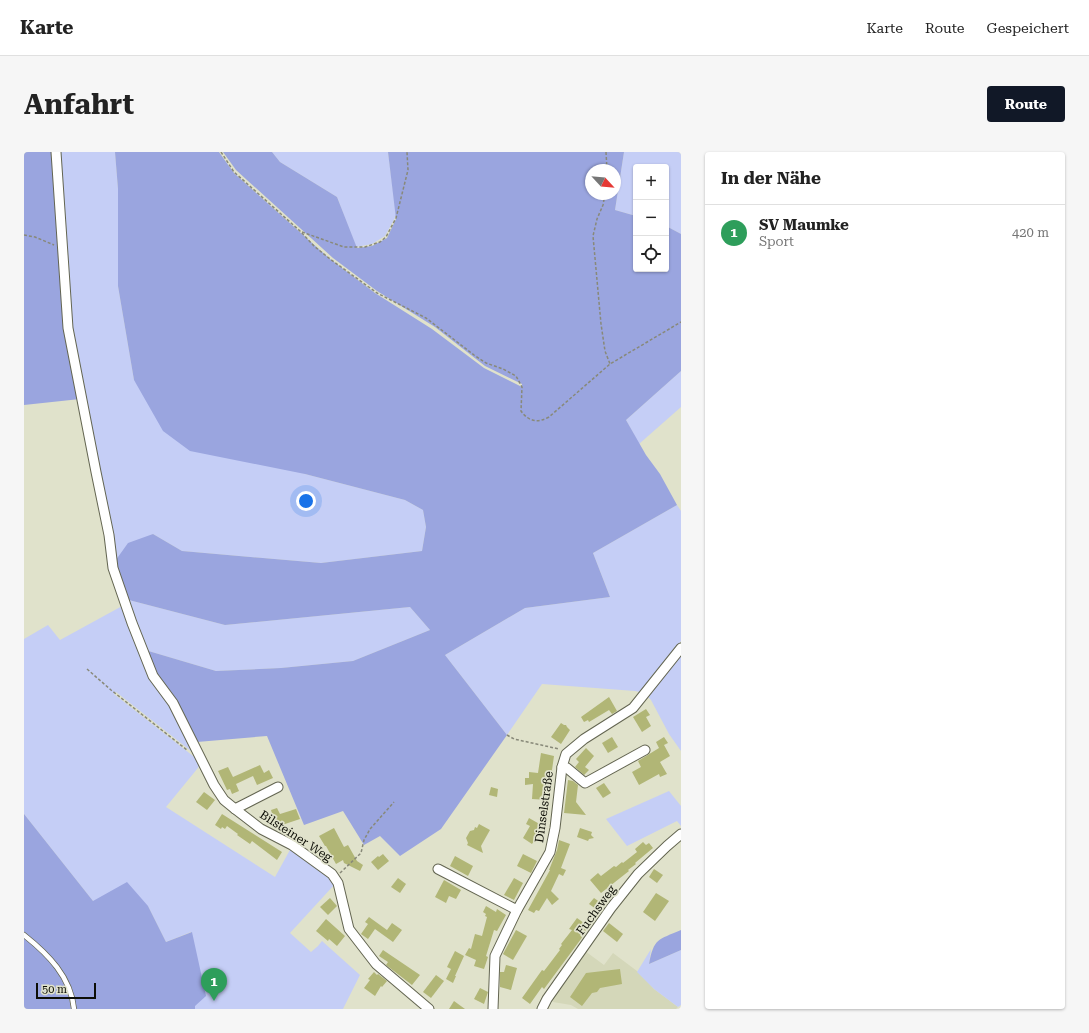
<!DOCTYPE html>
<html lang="de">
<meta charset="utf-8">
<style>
body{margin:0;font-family:"Roboto Serif",serif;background:#f6f6f6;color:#222}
.controls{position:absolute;right:12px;top:12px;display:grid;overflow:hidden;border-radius:4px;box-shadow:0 1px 3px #0004}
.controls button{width:36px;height:36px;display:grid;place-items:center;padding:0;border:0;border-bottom:1px solid #e0e0e0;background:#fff;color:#222;font:20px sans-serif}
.compass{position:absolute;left:561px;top:12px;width:36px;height:36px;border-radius:50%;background:#fff;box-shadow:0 1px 3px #0004;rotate:116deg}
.scale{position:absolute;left:12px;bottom:10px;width:60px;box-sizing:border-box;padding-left:4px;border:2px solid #0d0e07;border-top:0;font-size:11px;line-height:14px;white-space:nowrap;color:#0d0e07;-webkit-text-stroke:3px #e0e2cb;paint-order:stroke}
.you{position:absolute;left:282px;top:349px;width:14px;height:14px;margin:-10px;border:3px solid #fff;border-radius:50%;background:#1a73e8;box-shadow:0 0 0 6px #1a73e833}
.badge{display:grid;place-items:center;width:26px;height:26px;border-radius:50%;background:#111827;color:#fff;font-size:13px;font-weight:700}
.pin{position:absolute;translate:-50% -33px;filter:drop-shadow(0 1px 2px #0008)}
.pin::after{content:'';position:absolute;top:21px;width:14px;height:12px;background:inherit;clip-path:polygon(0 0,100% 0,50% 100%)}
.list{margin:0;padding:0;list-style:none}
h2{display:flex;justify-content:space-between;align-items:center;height:52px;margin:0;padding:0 16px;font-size:17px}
h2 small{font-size:13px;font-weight:400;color:#767676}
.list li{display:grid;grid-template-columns:26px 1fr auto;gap:12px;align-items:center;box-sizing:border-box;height:56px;padding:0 16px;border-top:1px solid #e0e0e0}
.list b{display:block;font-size:15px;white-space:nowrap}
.list p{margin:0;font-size:13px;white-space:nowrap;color:#767676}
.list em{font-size:13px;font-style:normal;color:#767676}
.icon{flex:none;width:22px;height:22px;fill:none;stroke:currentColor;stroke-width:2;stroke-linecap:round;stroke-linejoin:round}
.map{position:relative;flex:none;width:657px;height:857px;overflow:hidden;border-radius:4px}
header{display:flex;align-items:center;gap:24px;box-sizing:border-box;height:56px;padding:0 20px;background:#fff;border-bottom:1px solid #e0e0e0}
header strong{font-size:19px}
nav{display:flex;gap:22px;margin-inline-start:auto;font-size:14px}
.intro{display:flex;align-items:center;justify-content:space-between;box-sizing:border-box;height:96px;padding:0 24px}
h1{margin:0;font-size:28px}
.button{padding:10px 18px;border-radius:4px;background:#111827;color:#fff;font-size:14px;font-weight:700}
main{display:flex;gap:24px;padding:0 24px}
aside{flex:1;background:#fff;border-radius:4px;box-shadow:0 1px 3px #0004}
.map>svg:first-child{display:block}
.built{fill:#d4d7b9}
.green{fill:#c5cef6}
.forest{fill:#9aa5df;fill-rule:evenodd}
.building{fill:#b1b676}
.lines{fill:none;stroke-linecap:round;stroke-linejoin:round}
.service-casing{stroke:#636551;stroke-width:6}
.minor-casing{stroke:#636551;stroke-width:11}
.path{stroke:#888979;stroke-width:1.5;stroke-dasharray:3 2;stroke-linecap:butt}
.service{stroke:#fff;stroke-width:4.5}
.minor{stroke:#fff;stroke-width:9}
.labels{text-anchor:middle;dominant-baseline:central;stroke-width:3.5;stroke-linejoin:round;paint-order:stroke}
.street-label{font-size:12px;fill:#0d0e07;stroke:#e0e2cb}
</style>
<header>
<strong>Karte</strong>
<nav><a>Karte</a><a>Route</a><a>Gespeichert</a></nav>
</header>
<div class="intro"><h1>Anfahrt</h1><a class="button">Route</a></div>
<main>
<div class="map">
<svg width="657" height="857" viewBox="0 0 657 857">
<rect width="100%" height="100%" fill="#e0e2cb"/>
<!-- built -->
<path class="built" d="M561 799 580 813 589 801 617 822 630 837 654 855 652 857H554L547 853 529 850 530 843Z"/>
<!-- green -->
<g class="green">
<path d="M32 0H91L94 37V134L110 228 281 322 381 348 399 358 402 375 398 399 297 411 158 399 129 382 89 412 46 176Z"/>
<path d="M248 0H364L372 62 371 66 361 84 348 92 332 95 313 45 256 10Z"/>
<path d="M600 0H657V82L642 74V15H612V64L591 58Z"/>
<path d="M657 219V255L615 292 602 268Z"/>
<path d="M653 353 657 359V489L616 540 611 539 518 532 483 583 421 503 501 456 586 445 569 401Z"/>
<path d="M101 447 201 473 386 455 406 478 329 509 257 516 192 519 121 498Z"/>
<path d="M100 453 172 603 92 540 90 542 178 611 142 655 251 725 267 696 291 712 311 732 266 781 287 800 294 794 298 789 336 823 319 857H171L167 780 142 790 124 754 69 749 0 662V487L24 473 36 488Z"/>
<path d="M657 499V599L645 582 627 548 623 544Z"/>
<path d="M645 639 657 654V674L653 669 603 694 582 667Z"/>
<path d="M627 797 625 812 657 798V853L654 855 630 837 613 820Z"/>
</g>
<!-- forest -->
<g class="forest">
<path d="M0 0H29L56 247 0 253Z"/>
<path d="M91 0H195L210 21 306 107 351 141 408 177 460 216 498 235V232L461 214 411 175 353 139 309 106 212 18 199 0H248L256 10 313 45 333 96 348 94 363 86 372 67 364 0H600L591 58 612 64V117H642V74L657 82V219L602 268 622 303 636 322 653 353 569 401 586 445 501 456 421 503 483 583 417 677 376 704 356 684 340 693 319 659 280 673 243 584 173 590 132 525 121 498 192 519 257 516 329 509 406 478 386 455 201 473 101 447 89 412 104 391 129 382 158 399 297 411 398 399 402 375 399 358 381 348 281 322 166 299 139 279 110 228 94 134V37ZM567 18H591V42H567Z"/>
<path d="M0 662 69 749 103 730 124 754 142 790 168 780 182 844 171 854V857H51C49 850 48 842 46 836 39 813 18 795 0 781Z"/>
<path d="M657 778V798L625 812C630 786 634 788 657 778Z"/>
<path d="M0 786C24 804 44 826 47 857H0Z"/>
</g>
<!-- building -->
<g class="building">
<path d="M585 545 593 559 588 562 585 558 565 570 564 568 560 570 557 565Z"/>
<path d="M622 557 626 563 622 565 627 574 618 580 609 565Z"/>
<path d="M537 571 540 573H542L543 575 546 578 537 592 527 585Z"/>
<path d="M588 585 594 595 584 601 578 591Z"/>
<path d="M640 585 644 591 640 593 646 604 636 610 643 622 636 625 635 622 615 633 608 620 617 615 614 609 635 596 632 590Z"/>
<path d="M562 596 570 604 561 615 565 618 560 623 551 615 555 610 552 607Z"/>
<path d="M517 601 530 604 528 618 529 621 527 622 525 633V643L527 645 524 648 508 647 509 632 501 633V626H505V620L514 621Z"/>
<path d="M236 613 240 621 245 618 249 626 233 633 229 624 212 632 215 639 208 642 206 637 203 638 194 619 204 615 209 625Z"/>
<path d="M544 628 549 629 554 633 552 650 562 663 540 661Z"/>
<path d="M580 631 587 641 579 646 572 636Z"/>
<path d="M467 635 474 637 473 645 465 643Z"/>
<path d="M180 640 191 648 183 658 172 650Z"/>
<path d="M253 656 256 662 272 657 276 667 252 675 247 658Z"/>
<path d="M198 662 258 700 253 708 228 689 226 692 213 683 214 682 203 674 201 677 198 675 197 677 191 673Z"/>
<path d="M505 666 519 674 508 692 499 686 506 674 502 672Z"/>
<path d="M455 672 466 678 457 694 459 701 443 693 444 691 442 686 446 679 450 678 451 675 453 676Z"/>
<path d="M310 676 320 695 324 693 333 709 339 713 336 719 320 711 319 708 312 712 302 694H301L295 684Z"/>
<path d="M556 676 568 680 567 683 570 686 565 687 564 689 553 685Z"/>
<path d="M535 688 546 692 537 716 542 718 539 724 535 722 527 739 535 747 528 753 523 746 515 759 512 758 510 761 504 758 526 718H525L533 698Z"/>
<path d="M619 690 622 693 625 691 629 696 611 711 612 712 604 718 605 719 577 741 566 728 574 721 577 724 590 714 592 715 598 710 599 711 613 700 611 697Z"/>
<path d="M359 702 365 709 354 718 347 710 354 704 355 705Z"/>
<path d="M499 702 513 709 507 721 493 714Z"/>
<path d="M431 704 449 714 444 724 426 714Z"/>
<path d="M630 717 639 723 633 731 625 725Z"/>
<path d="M374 726 382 732 376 741 367 735Z"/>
<path d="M490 726 499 731 490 748 480 743Z"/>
<path d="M420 728 437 738 432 747 425 744 422 751 411 745Z"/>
<path d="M632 741 645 749 631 769 619 760Z"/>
<path d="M306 746 313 754 304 763 296 755Z"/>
<path d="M570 746 577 751 572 757 565 752Z"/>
<path d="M462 754 472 760 473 757 482 763 473 779 470 778 462 804 464 805 460 817 450 814 452 808 441 803 445 796 447 797 451 782 458 784 463 765 461 764 462 762 459 760Z"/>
<path d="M345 765 363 778 368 771 378 778 369 790 351 777 344 787 337 782 344 772 341 770Z"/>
<path d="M553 766 564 774 557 787 520 837 518 835 506 852 498 846 518 818 520 819 536 798 535 797 538 793 537 792 548 778 545 777Z"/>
<path d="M302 767 321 784 313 794 305 787 304 789 292 779Z"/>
<path d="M585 771 599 782 593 790 579 779Z"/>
<path d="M492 778 503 784 489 808 479 802Z"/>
<path d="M359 798 396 823 388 833 362 813 364 810 355 804Z"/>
<path d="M431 799 440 804 431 824H432L429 831 422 827 427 817 423 815Z"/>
<path d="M482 813 493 816 487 838 476 835V820H480Z"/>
<path d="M596 817 598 832 576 836 573 840 568 841 558 854 546 845 562 821Z"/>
<path d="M350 820 353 823 354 822 363 829 358 835 357 834 351 844 340 836 346 828 344 827Z"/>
<path d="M412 823 420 829 407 846 399 840Z"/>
<path d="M456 836 464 840 460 852 450 847Z"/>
<path d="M430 849 441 857H425Z"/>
</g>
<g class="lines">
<defs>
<path id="service" d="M0 783C24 802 47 825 50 857"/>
<g id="minor">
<path d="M32 0 44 176 72 320 85 383 89 416 108 471 129 524 149 551 190 633 200 648 211 657 237 677 268 693 308 722 314 731 325 777 352 812 405 857"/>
<path d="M538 615 543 616 561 631 621 598"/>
<path d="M211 657 254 635"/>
<path d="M414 717 493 758"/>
<path d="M469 857 471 804 493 758 526 700 531 676 538 615 542 602 560 587 609 556 657 496"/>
<path d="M518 857 523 847 587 756 614 722 643 694 657 682"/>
</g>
</defs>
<!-- service casing -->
<use href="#service" class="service-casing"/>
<!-- minor casing -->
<use href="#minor" class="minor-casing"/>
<!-- path -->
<g class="path">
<path d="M197 0 210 20 276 79 290 94 306 107 353 141 402 166 450 203 462 211 479 217 492 224 498 235 497 259C505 270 514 271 525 265L586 212 657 170"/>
<path d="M582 0 583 18"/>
<path d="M581 42 579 53 573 67 569 84 577 172 581 199 586 212"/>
<path d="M278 80 320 95H341L356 90 362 85 372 66 384 18 383 0"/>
<path d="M0 83 11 85 30 93"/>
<path d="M63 517 87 538 163 598"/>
<path d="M483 583 490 587 535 597"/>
<path d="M316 721 337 701 340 688 346 677 370 650"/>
</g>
<!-- service -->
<use href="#service" class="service"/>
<!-- minor -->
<use href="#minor" class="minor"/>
</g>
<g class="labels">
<!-- street labels -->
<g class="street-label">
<text transform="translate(520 655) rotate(-82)">Dinselstraße</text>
<text transform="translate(272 684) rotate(33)">Bilsteiner Weg</text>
<text transform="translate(572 758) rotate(-54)">Fuchsweg</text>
</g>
</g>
</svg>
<div class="controls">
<button>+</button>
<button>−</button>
<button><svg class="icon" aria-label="locate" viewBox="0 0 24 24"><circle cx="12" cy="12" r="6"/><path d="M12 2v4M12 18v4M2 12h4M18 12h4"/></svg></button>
</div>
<svg class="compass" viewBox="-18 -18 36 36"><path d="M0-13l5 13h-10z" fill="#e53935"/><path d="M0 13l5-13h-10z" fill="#767676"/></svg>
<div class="scale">50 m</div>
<div class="you"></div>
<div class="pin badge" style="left:190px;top:849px;background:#2e9e5b">1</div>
</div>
<aside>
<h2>In der Nähe<small></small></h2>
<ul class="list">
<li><span class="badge" style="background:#2e9e5b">1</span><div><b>SV Maumke</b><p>Sport</p></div><em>420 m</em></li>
</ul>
</aside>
</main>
